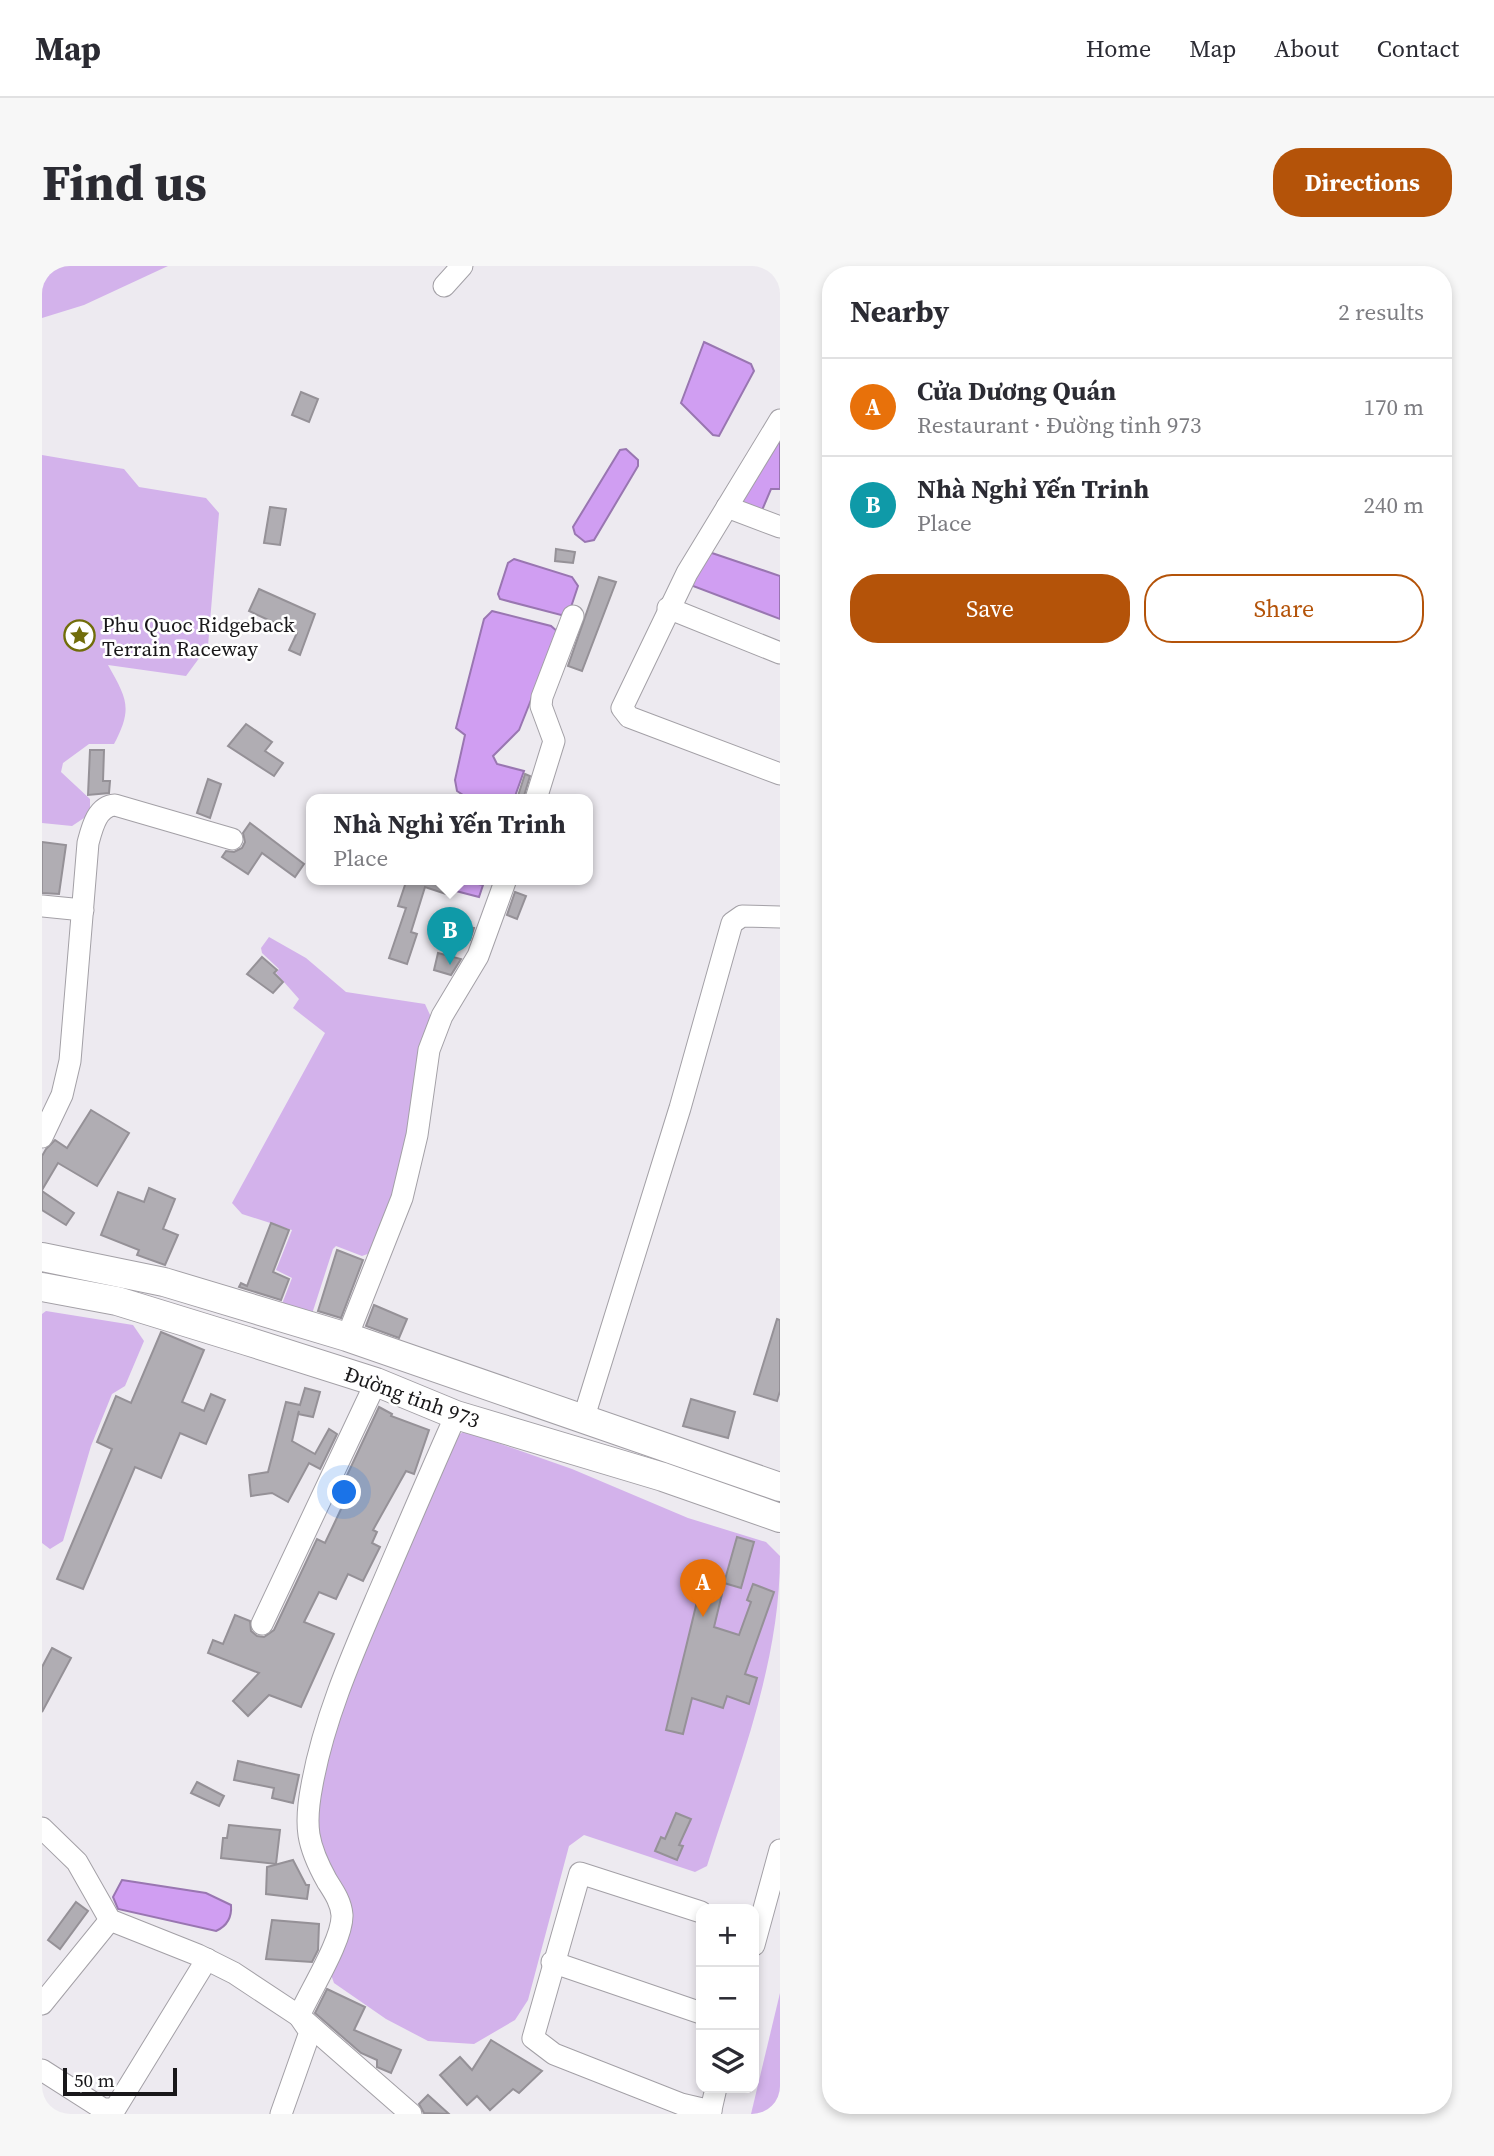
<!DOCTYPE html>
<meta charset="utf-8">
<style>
body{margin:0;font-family:"Source Serif 4",serif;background:#f7f7f7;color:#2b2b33}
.controls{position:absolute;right:21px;bottom:21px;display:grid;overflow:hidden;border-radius:14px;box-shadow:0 4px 10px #0003}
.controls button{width:63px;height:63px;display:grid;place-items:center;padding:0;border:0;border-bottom:2px solid #e1e1e2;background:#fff;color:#2b2b33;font:35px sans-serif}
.scale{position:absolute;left:21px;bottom:18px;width:114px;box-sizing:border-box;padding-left:7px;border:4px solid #19181a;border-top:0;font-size:19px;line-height:24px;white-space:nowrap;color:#19181a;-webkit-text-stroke:5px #fff;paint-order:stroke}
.you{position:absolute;left:303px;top:1227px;width:24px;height:24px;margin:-18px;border:5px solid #fff;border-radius:50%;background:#1a73e8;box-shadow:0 0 0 10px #1a73e833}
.badge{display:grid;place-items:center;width:46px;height:46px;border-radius:50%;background:#b45309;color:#fff;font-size:23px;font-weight:700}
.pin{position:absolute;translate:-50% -58px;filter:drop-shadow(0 2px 4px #0008)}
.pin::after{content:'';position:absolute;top:37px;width:24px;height:21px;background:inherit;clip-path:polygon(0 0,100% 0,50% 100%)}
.popup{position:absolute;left:264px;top:528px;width:287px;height:91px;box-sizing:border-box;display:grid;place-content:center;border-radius:14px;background:#fff;filter:drop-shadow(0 2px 5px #0005);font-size:23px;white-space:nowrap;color:#7c7c81}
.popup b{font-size:26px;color:#2b2b33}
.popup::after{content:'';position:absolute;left:50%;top:100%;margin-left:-14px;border:14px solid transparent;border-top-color:#fff}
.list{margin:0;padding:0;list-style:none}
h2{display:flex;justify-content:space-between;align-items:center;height:91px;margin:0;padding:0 28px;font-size:30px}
h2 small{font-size:23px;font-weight:400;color:#7c7c81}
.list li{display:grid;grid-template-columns:46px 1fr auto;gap:21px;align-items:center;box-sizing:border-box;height:98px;padding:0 28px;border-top:2px solid #e1e1e2}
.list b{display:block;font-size:26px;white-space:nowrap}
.list p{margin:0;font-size:23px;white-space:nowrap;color:#7c7c81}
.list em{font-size:23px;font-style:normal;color:#7c7c81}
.actions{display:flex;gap:14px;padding:21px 28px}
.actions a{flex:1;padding:16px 0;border:2px solid #b45309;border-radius:28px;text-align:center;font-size:24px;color:#b45309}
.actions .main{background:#b45309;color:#fff}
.icon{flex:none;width:38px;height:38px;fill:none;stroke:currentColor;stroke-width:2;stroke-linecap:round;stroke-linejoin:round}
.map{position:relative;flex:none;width:738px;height:1848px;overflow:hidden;border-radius:28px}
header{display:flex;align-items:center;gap:42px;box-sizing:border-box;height:98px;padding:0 35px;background:#fff;border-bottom:2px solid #e1e1e2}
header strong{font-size:33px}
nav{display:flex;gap:38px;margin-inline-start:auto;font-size:24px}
.intro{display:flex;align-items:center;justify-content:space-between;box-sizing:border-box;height:168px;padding:0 42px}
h1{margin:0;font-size:49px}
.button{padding:18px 32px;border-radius:28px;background:#b45309;color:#fff;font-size:24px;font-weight:700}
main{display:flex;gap:42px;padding:0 42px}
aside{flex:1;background:#fff;border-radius:28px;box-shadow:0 4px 10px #0003}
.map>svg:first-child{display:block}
.green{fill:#d3b2eb}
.water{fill:#d09ef2;stroke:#9976b1;stroke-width:2}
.building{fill:#b0adb3;stroke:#959197;stroke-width:2}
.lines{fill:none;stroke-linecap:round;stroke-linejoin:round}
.minor-casing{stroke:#a3a0a6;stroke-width:23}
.major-casing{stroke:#a3a0a6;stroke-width:30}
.minor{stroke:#fff;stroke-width:21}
.major{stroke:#fff;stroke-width:28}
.labels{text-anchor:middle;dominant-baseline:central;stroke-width:5;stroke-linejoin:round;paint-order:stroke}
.poi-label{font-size:21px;fill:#19181a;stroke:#fff;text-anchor:start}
.street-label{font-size:21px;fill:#19181a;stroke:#fff}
</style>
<header>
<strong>Map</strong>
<nav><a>Home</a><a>Map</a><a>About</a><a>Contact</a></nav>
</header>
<div class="intro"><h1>Find us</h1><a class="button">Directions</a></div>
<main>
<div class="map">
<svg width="738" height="1848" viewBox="0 0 738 1848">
<rect width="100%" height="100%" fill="#edeaf0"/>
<!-- green -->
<g class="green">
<path d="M0 0H126L42 39 0 52Z"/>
<path d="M0 189 82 203 97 221 164 232 177 247 166 380 144 410 66 399C85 433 91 442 72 478H47L21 497 19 506 48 533V548L30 560 0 557Z"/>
<path d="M227 671 264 692 304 726 383 738 389 751 355 917 331 986 320 990 294 980 291 983 269 1051 238 1043 250 1012 234 1004 250 964 200 948 190 937 283 767 251 742 257 733 234 707 237 703 220 687 219 682Z"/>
<path d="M4 1045 91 1059 102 1075 83 1120 70 1128 49 1180 21 1275 8 1283 0 1277V1048Z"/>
<path d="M422 1165 530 1203 646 1252 724 1276 738 1290C738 1398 697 1498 665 1600L653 1606 542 1569 527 1580 486 1734 473 1754 432 1778 386 1775 344 1753 292 1717 288 1706 302 1679 271 1546 277 1518 314 1397 410 1174Z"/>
<path d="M738 1727V1848H709Z"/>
</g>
<!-- water -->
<g class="water">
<path d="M662 76 709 98 712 105 677 170 671 169 639 137Z"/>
<path d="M738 171V223H729L718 249 695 233Z"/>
<path d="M584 183 596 194V200L552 274 543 276 533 268 531 261 578 184Z"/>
<path d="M667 286 738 310V353L651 320 648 315Z"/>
<path d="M472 293 530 311 536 320 528 344 519 349 458 333 456 328 466 297Z"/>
<path d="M450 345 509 360 516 366 477 464 451 490 455 498 482 505 472 533H427L415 525 413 514 423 469 414 462 442 353Z"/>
<path d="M413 613 441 619 437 631 410 624Z"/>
<path d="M80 1614 164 1627 189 1639C190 1651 185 1660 174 1665L76 1643 71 1631Z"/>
</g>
<!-- building -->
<g class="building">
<path d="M259 126 276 133 267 156 250 149Z"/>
<path d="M228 241 244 243 238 279 222 277Z"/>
<path d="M514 283 533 286 531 297 513 295Z"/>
<path d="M557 311 574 316 540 405 526 400Z"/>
<path d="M217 323 273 348 258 389 247 384 255 367 207 345Z"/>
<path d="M204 458 230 476 223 485 241 497 232 510 186 480Z"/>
<path d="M48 484H62L61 515H68L67 527 46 529Z"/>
<path d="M483 508 488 510 481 533H475Z"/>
<path d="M166 513 179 518 168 552 155 547Z"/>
<path d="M208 557 262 598 253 611 220 587 206 608 180 591 184 585 192 586 200 582 203 576 201 567Z"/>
<path d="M0 576 24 579 17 628 0 627Z"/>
<path d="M365 613H412L407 629 383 621 369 666 375 668 365 698 347 692 364 642 356 640Z"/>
<path d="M473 626 484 630 475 653 465 649Z"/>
<path d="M418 659 432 662 428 674 416 669Z"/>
<path d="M396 687 419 693 409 709 392 704Z"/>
<path d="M220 691 235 704 232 707 241 716 231 727 205 708Z"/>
<path d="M49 844 87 867 55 920 16 897 0 924V890L4 883 13 874 25 882Z"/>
<path d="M107 922 133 933 121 963 136 969 123 999 95 989 97 984 59 969 76 926 102 936Z"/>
<path d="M0 925 32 947 24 959 0 944Z"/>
<path d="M229 957 247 964 231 1006 247 1013 239 1034 197 1021 199 1017 205 1020Z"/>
<path d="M295 984 321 994 299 1052 276 1045Z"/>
<path d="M332 1039 365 1053 357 1072 324 1060Z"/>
<path d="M735 1053 738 1054V1125L735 1135 712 1128Z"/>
<path d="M119 1066 162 1084 140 1136 162 1145 169 1128 183 1134 164 1178 138 1167 119 1212 93 1201 41 1323 15 1313 70 1183 55 1176 74 1130 89 1137Z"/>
<path d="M263 1122 278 1126 271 1151 256 1148 257 1145 250 1175 273 1188 287 1163 295 1168 279 1201 278 1203 267 1197 246 1236 230 1227 209 1230 207 1209 226 1206 244 1136 258 1139Z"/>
<path d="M649 1133 693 1146 686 1172 641 1160Z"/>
<path d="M337 1141 350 1148 349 1150 387 1164 372 1208 364 1205 331 1264 335 1266 330 1277 338 1281 321 1315 306 1308 294 1333 277 1326 262 1356 292 1368 259 1441 227 1429 206 1450 191 1435 217 1407 166 1387 171 1374 181 1378 193 1349 208 1355 209 1365 215 1370 222 1371 232 1364 275 1273 283 1277 300 1241 292 1237Z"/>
<path d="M695 1271 712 1276 699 1322 682 1317Z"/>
<path d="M711 1318 732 1326 703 1408 715 1412 707 1438 685 1430 681 1442 650 1432 641 1468 624 1464 658 1323 680 1328 672 1361 697 1369 709 1336 705 1334Z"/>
<path d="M10 1382 29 1392 0 1446V1401Z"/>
<path d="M196 1495 257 1509 251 1537 230 1532 232 1522 192 1514Z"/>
<path d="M155 1516 182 1530 177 1540 149 1527Z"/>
<path d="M634 1547 649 1553 637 1579 641 1580 635 1594 613 1585 619 1571 623 1573Z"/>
<path d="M187 1559 238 1564 234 1598 179 1592 181 1572H185Z"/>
<path d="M251 1594 264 1619H267L265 1633 224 1628 225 1601Z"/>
<path d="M34 1636 46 1645 18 1683 6 1674Z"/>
<path d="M230 1654 277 1658 276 1684 270 1696 224 1693Z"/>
<path d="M285 1723 323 1741 312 1764 359 1784 349 1807 335 1801V1794L319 1787 273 1747Z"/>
<path d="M449 1774 500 1805 477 1827 471 1823 448 1844 435 1830 425 1839 398 1809 418 1791 430 1804Z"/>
<path d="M386 1829 407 1848 382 1847 377 1838Z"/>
</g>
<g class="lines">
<defs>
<g id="minor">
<path d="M402 20 420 0"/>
<path d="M738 154 645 307 580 442 587 451 738 508"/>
<path d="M685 241 738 261"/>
<path d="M626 342 738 387"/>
<path d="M494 533 512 475 499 440 500 431 531 350"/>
<path d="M0 640 41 644"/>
<path d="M0 871 20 829 28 795 46 577C50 562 55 540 73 539L190 573"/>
<path d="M305 1071 360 932 375 869 387 784 400 750 436 690 464 613"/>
<path d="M541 1154 638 842 690 657 700 650 738 651"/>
<path d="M220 1358 334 1116"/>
<path d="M0 1562 35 1596 68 1654 156 1689 192 1707 257 1750 369 1848"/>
<path d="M659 1646 538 1607 491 1772 512 1788 639 1838 669 1845"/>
<path d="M712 1679 738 1584"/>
<path d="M510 1696 659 1747"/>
<path d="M0 1738 68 1654"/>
<path d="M0 1804 61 1843H73L165 1693"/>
<path d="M239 1848 268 1766 257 1750C268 1725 301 1673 300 1649 299 1636 292 1626 285 1615 265 1579 262 1560 270 1519 282 1452 311 1387 338 1324 363 1266 388 1207 414 1149"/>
<path d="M668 1848 674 1822"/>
</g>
<g id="major">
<path d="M0 991 122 1016 305 1071 738 1221"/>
<path d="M0 1021 75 1035 205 1075 334 1116 414 1149 621 1211 738 1252"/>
</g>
</defs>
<!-- minor casing -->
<use href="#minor" class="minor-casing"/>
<!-- major casing -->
<use href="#major" class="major-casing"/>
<!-- minor -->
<use href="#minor" class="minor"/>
<!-- major -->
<use href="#major" class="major"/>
</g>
<!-- icons -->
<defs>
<symbol id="sight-ring" viewBox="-11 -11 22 22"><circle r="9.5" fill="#fff" stroke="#716d0a" stroke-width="1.5"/><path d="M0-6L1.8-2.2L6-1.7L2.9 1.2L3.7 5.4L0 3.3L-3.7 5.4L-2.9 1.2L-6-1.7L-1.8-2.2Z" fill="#716d0a"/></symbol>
</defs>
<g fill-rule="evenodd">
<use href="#sight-ring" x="20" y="352" width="35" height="35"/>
</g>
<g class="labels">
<!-- poi labels -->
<g class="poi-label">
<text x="60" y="358">Phu Quoc Ridgeback<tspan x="60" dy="24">Terrain Raceway</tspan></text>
</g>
<!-- street labels -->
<g class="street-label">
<text transform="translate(370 1131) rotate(20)">Đường tỉnh 973</text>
</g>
</g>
</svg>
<div class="controls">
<button>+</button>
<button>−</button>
<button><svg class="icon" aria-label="layers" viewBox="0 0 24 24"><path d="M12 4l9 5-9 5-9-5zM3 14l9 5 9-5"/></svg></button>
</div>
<div class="scale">50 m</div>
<div class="you"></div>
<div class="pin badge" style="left:661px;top:1351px;background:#e8710a">A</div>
<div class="pin badge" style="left:408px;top:699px;background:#0f9aa8">B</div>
<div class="popup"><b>Nhà Nghỉ Yến Trinh</b>Place</div>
</div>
<aside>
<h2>Nearby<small>2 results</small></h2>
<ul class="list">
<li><span class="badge" style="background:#e8710a">A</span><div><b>Cửa Dương Quán</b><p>Restaurant · Đường tỉnh 973</p></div><em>170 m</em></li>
<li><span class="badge" style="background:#0f9aa8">B</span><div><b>Nhà Nghỉ Yến Trinh</b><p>Place</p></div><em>240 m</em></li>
</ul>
<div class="actions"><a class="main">Save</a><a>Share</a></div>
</aside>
</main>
